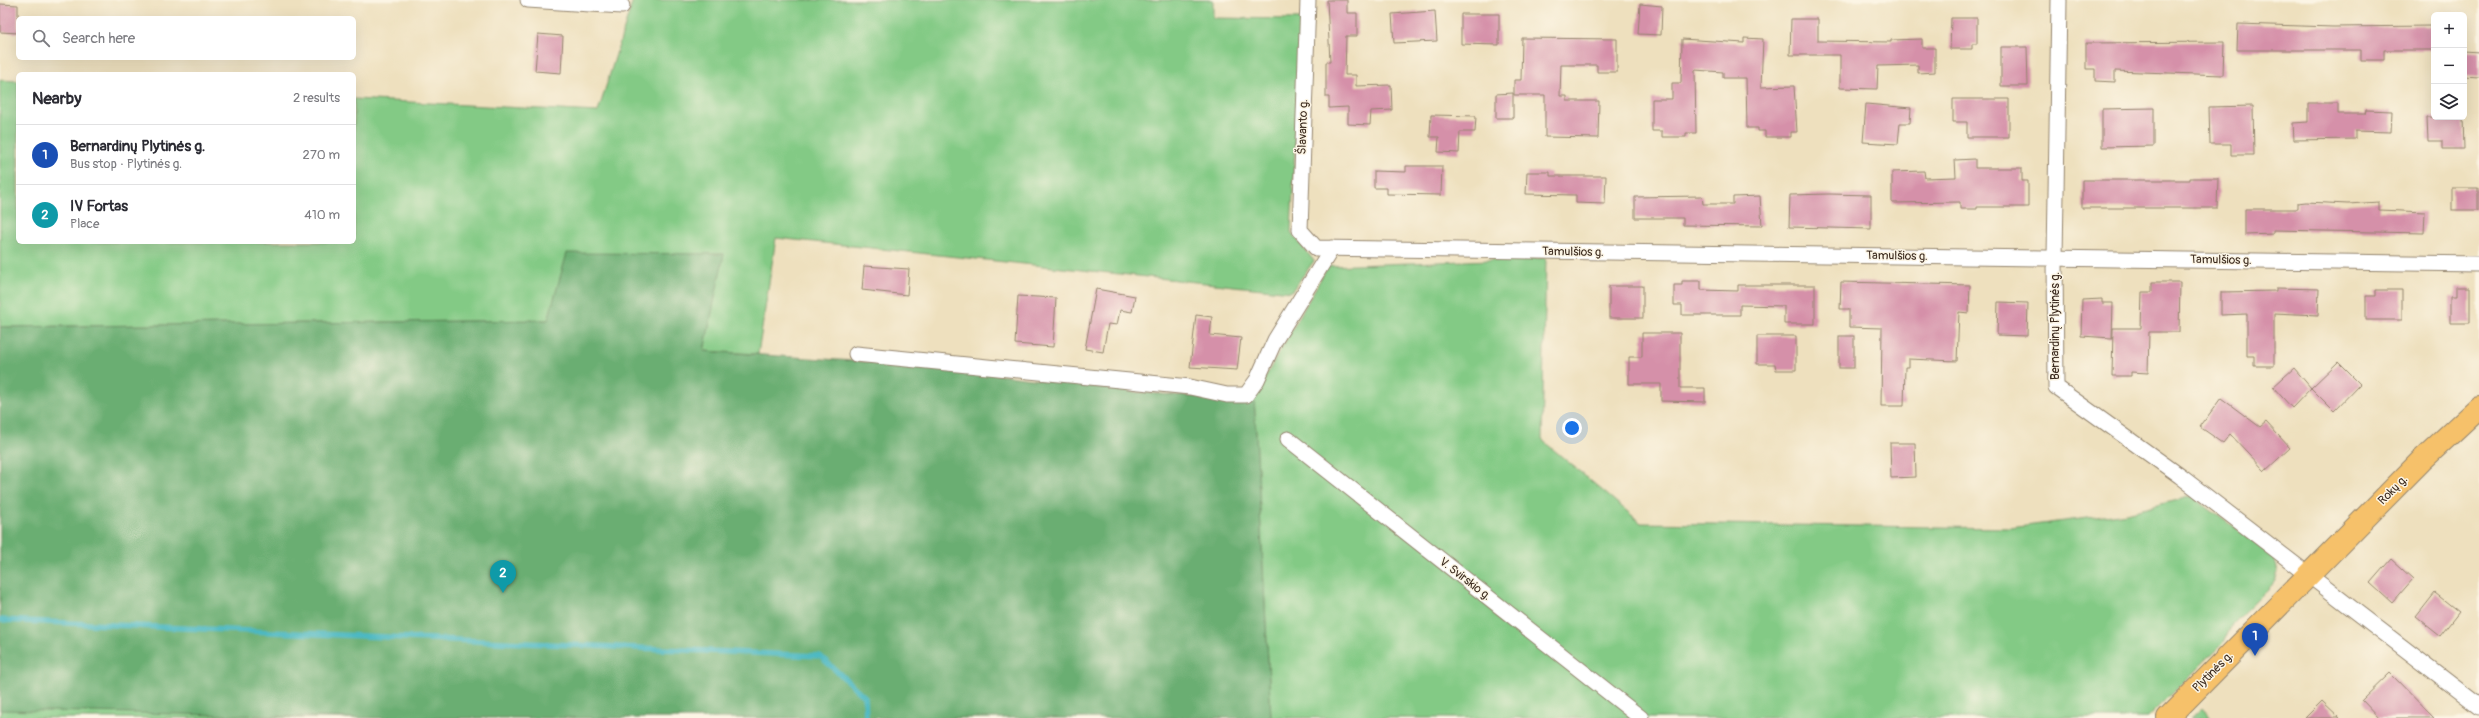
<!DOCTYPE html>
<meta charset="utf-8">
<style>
body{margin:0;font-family:Pangolin,sans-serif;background:#f2f2f3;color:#2b2b33}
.controls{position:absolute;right:12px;top:12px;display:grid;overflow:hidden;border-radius:6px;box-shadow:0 4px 16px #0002}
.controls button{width:36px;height:36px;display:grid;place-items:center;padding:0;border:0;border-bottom:1px solid #e1e1e2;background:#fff;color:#2b2b33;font:20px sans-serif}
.you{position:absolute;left:1572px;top:428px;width:14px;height:14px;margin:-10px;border:3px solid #fff;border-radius:50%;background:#1a73e8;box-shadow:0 0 0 6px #1a73e833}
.badge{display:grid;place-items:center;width:26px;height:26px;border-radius:50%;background:#c8321e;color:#fff;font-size:13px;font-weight:700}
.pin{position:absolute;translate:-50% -33px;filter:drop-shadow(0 1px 2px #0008)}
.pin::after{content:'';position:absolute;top:21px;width:14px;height:12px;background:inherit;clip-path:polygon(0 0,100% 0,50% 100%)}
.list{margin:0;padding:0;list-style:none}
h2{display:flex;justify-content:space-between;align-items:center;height:52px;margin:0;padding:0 16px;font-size:17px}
h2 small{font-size:13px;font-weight:400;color:#7c7c81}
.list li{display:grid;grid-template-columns:26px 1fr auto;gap:12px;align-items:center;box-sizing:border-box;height:60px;padding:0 16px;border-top:1px solid #e1e1e2}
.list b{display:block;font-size:15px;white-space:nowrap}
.list p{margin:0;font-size:13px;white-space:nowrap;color:#7c7c81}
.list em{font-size:13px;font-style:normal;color:#7c7c81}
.icon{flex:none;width:22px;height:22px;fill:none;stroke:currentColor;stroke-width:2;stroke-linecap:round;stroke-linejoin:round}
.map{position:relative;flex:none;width:2479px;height:718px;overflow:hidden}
.search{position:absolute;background:#fff;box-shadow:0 4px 16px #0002;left:16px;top:16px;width:340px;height:44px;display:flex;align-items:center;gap:10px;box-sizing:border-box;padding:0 14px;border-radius:6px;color:#7c7c81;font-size:15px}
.panel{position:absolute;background:#fff;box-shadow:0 4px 16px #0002;left:16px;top:72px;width:340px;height:172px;border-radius:6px}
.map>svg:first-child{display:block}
.green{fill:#83ca85;stroke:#5f7a52}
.forest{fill:#6aae72;stroke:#526c48}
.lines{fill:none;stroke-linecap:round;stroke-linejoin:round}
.stream{stroke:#48b7c1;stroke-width:5.5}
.building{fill:#d590a9}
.street-casing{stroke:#94856e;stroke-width:17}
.primary-casing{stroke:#94856e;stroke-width:24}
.street{stroke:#fff;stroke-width:15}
.primary{stroke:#f6c16b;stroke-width:22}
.labels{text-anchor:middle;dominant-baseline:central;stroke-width:3;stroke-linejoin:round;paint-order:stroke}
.street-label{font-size:12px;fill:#3b2a1e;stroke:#fcf5e5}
</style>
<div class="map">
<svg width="2479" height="718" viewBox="0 0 2479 718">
<rect width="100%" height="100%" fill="#fcf5e5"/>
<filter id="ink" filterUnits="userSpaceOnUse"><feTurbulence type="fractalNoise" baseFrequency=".025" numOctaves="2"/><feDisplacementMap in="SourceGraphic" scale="8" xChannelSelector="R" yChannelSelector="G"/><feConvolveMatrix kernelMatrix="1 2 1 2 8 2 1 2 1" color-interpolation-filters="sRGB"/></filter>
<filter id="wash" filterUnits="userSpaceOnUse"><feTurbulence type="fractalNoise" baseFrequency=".012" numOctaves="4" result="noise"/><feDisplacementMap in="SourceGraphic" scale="16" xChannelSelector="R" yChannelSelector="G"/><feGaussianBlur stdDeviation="0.9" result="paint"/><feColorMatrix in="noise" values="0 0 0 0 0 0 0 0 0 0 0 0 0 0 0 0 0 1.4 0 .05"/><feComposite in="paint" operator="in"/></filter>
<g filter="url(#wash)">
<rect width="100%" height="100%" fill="#eee0be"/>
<!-- green -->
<g class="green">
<path d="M633 0H1213V18L1301 19 1291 232 1314 261 1291 292 776 238 758 354 704 351 723 254 548 320 0 327V80L18 81V242H354V99L598 112Z"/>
<path d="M1546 258 1542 440 1641 523 2010 528 2127 513 2192 496 2271 555C2278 564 2279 571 2275 581L2232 624 2224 642 2148 718H1271L1254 397 1328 266Z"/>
<path d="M2202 708 2211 718H2191Z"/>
<path d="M1 709 355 718H0Z"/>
</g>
<!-- forest -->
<path class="forest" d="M567 253 724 254 704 351 929 366 1135 392 1242 400 1254 397 1271 718H355L0 710V327L548 320Z"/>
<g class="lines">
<!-- stream -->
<path class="stream" d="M0 620 820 656 865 697 866 718"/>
</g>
<g id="blocks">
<!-- building -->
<g class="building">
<path d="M1327 0H1347V13H1357V36H1346L1345 75H1356V86L1391 85 1392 110 1371 111 1370 125 1348 124V107L1329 108V97H1326V62H1330Z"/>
<path d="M0 4 18 5V33L0 32Z"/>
<path d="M1640 4 1662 6 1661 35 1638 34Z"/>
<path d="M1435 11 1437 41 1394 43 1392 14Z"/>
<path d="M1461 14H1499V45L1461 44Z"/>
<path d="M1951 18H1977V44H1972V49H1950Z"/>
<path d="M1791 19H1818V41L1891 42V40L1922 39V48H1935V72L1918 73V65L1878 66 1877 89 1840 88V55H1790Z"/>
<path d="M2238 24 2333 27 2433 26 2434 50H2384V60H2361V50H2237Z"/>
<path d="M538 34 563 36 561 73 535 71Z"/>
<path d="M1522 38 1617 39V72H1597V65H1561L1560 96H1567V101H1599L1598 138 1545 137V95H1514V80H1521Z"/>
<path d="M1744 38 1763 39 1761 87 1794 86 1797 132H1791V137H1765V131H1758V128H1747L1746 78H1723V72L1695 70 1696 133H1686V137H1662V131H1652V99H1672V83H1681L1682 39 1744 43Z"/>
<path d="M2224 42 2223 75 2115 71V82L2095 81V69H2086V43Z"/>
<path d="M2001 47H2027L2028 86H2001Z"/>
<path d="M2464 51 2479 52V77L2464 76Z"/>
<path d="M1513 93V118H1496V94Z"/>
<path d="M1953 99H2009V137H1967V122H1953Z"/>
<path d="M2308 103H2338V114H2365L2366 110 2392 111 2391 132 2355 131V139L2294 140 2293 123 2308 122Z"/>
<path d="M1866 104 1911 108 1910 123H1900L1898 144 1863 142Z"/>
<path d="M2253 106 2254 155H2231V144H2210L2209 107Z"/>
<path d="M2154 108V146L2102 147V109Z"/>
<path d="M1431 115 1476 116 1475 132H1460L1459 153 1438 152 1439 137H1430Z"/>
<path d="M2427 117H2463L2464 149H2443V141H2428Z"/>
<path d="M1975 159V168H2022V181H2028V207H1977V209H1960V202L1892 203V172L1924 171 1925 178 1956 177 1955 160Z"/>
<path d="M1406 166H1442L1441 195 1387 194V188H1374V171L1406 172Z"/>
<path d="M1527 172H1550V176H1606L1605 204 1576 203V195L1526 194Z"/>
<path d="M2190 178H2218L2217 208H2082V180H2190Z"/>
<rect x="2452" y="188" width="26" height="22"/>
<path d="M1829 194 1871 195V229L1789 227 1790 195Z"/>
<path d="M1702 196 1703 204H1733V197L1760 196 1762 226 1683 225V218H1635V197Z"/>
<path d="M2306 202 2348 204 2379 202V210L2425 212 2424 233 2273 230V234L2245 235V209H2297V203Z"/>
<path d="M864 266 909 269 907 295 862 290Z"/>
<path d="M1682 281H1701V290L1738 291V285H1815V324H1784V306L1740 305V315H1682V305H1674V285H1682Z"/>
<path d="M1841 282 1970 285 1969 313 1959 312 1957 361 1908 359V367H1905L1904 406H1881L1882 328 1849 327V309H1840Z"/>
<path d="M2152 282H2180L2179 332H2149L2148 373 2131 372V376H2112L2113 328H2141L2142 292H2152Z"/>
<rect x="1609" y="286" width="34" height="32"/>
<path d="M2456 287H2470V323H2450V297H2456Z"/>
<path d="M2276 288 2319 289 2318 315 2274 313V366H2254V356H2247V314L2221 315V292L2276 291Z"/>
<path d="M1096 289 1135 296 1132 312 1120 310 1117 325 1108 324 1103 352 1085 349Z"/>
<path d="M2376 290H2402V320H2366V296H2376Z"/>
<path d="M1018 296 1056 298 1053 347 1015 344Z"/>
<path d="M2102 299V303H2113L2112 338 2081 336 2082 300Z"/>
<path d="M1998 302 2028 303 2027 336 1997 335Z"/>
<path d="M1196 315 1212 317 1210 335 1241 338 1237 370 1190 367Z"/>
<path d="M1642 333H1680V388H1705V402L1661 401V384H1629V357H1642Z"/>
<path d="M1757 336H1796V370H1776L1775 364H1757Z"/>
<rect x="1839" y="336" width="15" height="32"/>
<path d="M2338 362 2360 384 2334 411 2311 388Z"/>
<path d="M2294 368 2311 388 2292 408 2273 387Z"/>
<path d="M2221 398 2260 427 2266 422 2290 448 2265 471 2230 434 2223 443 2200 427Z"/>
<path d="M1890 443H1915L1916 477 1891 478Z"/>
<path d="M2391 559 2413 579 2392 603 2370 583Z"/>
<path d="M2435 593 2459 612 2440 636 2416 617Z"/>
<path d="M2390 673 2434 718H2379L2362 700Z"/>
<path d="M2322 701 2340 718H2305Z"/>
</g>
</g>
</g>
<g filter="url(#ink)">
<use href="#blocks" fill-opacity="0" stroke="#94856e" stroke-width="1"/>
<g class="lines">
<defs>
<g id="street">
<path d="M528 0 622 6"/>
<path d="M1308 0 1300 230 1316 248 2479 264"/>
<path d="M2059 0 2055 258 2056 387 2180 476 2479 706"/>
<path d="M856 354 1190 387 1227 395H1246L1257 380 1275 340 1332 248"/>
<path d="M1288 439 1641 718"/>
</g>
<path id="primary" d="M2168 718 2421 461 2479 407"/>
</defs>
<!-- street casing -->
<use href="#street" class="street-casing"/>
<!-- primary casing -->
<use href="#primary" class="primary-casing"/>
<!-- street -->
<use href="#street" class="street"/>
<!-- primary -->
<use href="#primary" class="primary"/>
</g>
</g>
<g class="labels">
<!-- street labels -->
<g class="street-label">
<text transform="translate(1303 127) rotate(-88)">Šlavanto g.</text>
<text transform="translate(1573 252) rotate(1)">Tamulšios g.</text>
<text transform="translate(1897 256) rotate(1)">Tamulšios g.</text>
<text transform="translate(2221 260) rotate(1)">Tamulšios g.</text>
<text transform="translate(2055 326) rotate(-90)">Bernardinų Plytinės g.</text>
<text transform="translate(2393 490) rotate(-45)">Rokų g.</text>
<text transform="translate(1465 579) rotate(38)">V. Svirskio g.</text>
<text transform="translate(2213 672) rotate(-45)">Plytinės g.</text>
</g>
</g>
</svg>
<div class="controls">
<button>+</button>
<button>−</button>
<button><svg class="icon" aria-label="layers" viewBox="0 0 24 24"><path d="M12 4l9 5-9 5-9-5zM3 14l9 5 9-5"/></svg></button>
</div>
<div class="you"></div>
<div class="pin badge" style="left:2255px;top:656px;background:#1a4fb4">1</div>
<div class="pin badge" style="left:503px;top:593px;background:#0f9aa8">2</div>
<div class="search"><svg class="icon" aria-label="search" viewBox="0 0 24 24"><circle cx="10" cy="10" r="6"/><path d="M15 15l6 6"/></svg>Search here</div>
<section class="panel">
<h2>Nearby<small>2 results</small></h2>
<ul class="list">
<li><span class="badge" style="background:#1a4fb4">1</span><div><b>Bernardinų Plytinės g.</b><p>Bus stop · Plytinės g.</p></div><em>270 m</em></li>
<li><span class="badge" style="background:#0f9aa8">2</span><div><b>IV Fortas</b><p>Place</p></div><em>410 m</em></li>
</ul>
</section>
</div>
